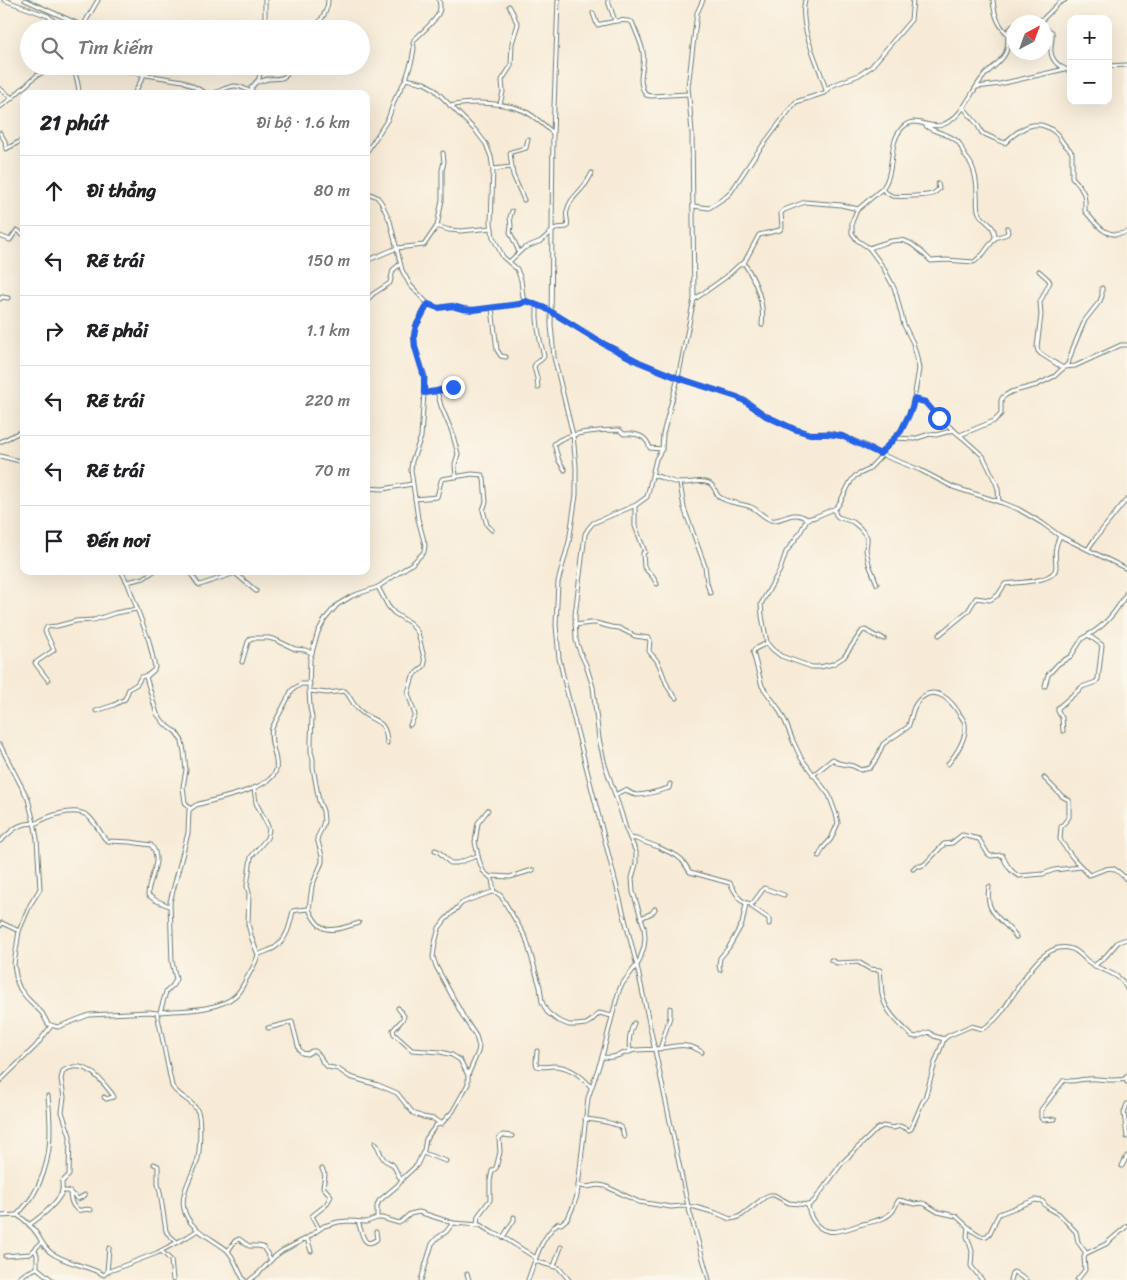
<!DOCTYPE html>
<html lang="vi">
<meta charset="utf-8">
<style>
body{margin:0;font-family:Sriracha,sans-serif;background:#f2f2f2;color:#202124}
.controls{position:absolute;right:15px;top:15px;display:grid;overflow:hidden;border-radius:10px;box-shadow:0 5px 20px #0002}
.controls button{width:45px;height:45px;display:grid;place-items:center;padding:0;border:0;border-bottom:1px solid #e0e0e0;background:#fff;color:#202124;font:25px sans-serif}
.compass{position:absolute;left:1007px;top:15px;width:45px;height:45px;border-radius:50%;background:#fff;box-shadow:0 5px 20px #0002;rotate:41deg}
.stop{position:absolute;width:15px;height:15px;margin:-11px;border:4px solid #2563eb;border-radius:50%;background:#fff}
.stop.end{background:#2563eb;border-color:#fff;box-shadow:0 1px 5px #0008}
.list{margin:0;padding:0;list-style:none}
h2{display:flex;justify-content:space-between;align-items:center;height:65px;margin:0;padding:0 20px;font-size:21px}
h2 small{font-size:16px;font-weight:400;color:#757577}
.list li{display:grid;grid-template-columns:32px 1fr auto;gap:15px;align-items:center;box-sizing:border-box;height:70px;padding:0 20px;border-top:1px solid #e0e0e0}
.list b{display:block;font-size:19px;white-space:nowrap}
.list em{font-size:16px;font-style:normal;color:#757577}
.icon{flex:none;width:28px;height:28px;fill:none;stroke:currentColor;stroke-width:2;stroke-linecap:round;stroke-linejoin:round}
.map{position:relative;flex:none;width:1127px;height:1280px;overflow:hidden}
.search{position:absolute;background:#fff;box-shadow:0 5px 20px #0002;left:20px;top:20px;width:350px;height:55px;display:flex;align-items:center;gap:12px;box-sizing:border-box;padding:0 18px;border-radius:28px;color:#757577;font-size:19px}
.panel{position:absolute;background:#fff;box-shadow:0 5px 20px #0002;left:20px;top:90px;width:350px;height:485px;border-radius:10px}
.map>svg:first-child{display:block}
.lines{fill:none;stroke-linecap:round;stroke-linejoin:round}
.street-casing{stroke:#6b7a6d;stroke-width:5}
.street{stroke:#fff;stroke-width:3}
.route{stroke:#2563eb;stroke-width:6}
</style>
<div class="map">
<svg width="1127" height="1280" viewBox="0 0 1127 1280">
<rect width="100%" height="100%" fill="#fbf7ec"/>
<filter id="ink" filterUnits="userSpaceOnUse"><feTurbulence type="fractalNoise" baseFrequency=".02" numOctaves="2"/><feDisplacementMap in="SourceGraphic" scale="10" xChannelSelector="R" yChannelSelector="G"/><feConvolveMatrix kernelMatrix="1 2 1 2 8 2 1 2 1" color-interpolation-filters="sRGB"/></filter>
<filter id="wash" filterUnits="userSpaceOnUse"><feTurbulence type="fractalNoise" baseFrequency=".0096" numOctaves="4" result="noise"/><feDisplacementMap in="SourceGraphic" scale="20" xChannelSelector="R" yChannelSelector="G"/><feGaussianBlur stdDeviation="1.12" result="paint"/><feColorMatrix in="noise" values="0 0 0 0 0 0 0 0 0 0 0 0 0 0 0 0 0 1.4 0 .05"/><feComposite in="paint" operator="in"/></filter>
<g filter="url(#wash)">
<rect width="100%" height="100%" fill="#f7ebd7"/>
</g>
<g filter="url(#ink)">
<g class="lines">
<defs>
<g id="street">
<path d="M4 0 48 16 63 29"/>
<path d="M25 0 90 29"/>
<path d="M558 0 553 134 551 325 554 357 573 435 576 467V495L569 542 558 582 556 625 559 658 566 688 637 966 688 1206 709 1280"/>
<path d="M805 0C798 28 819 63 826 90"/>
<path d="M993 0C994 13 997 25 1008 34"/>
<path d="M608 1 615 21"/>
<path d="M593 13 597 25C608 23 621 18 632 22 636 32 641 42 643 52 646 69 635 78 646 95L651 96 688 94"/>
<path d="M1020 22 1043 19 1059 3 1065 0"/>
<path d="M1044 27 1052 32C1053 39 1050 46 1051 52 1052 62 1062 69 1071 71"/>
<path d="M76 29 84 24 98 0"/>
<path d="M262 29 265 17V0"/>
<path d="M314 29C321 20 328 11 328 0"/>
<path d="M72 66C76 75 79 83 79 94"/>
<path d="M113 66 134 73 183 81 208 94"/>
<path d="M1108 66 1127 65"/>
<path d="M406 79 424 83 433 88 476 131 486 144 491 157 493 169 491 223 493 237 503 257 517 269 521 280 523 297 526 301 545 308 604 344 639 362 678 378 737 397 746 401 766 416 794 429 810 434 828 433 842 436 864 445 880 454 920 470 953 487 1003 503 1018 509 1042 523 1060 536 1127 569"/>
<path d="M256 82C260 82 264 80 268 79 282 78 285 81 291 66"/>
<path d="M977 87 1000 84 1065 69"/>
<path d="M0 89 12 98"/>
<path d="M253 92 251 88 259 79 261 66"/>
<path d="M134 94 144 75"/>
<path d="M212 94C232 86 234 81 254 94"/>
<path d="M500 104 503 92 502 80 511 66 512 43 518 24 515 19 513 13 509 6"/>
<path d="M450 106C472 101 508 102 528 113 538 119 545 126 553 133"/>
<path d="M0 107 12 98 36 76 49 69 52 66"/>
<path d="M963 107 977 124 982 133 1002 142 1005 143C1021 127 1038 116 1057 134 1060 137 1061 141 1064 144 1067 147 1070 149 1072 153V177L1079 185 1084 194 1085 201V211C1097 225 1106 240 1127 232"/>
<path d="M926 126C935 133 948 133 957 141 961 144 962 150 964 154 966 158 969 160 971 164 975 172 977 184 977 194 978 200 976 207 979 213 984 223 995 223 995 238"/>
<path d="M0 133 5 141 6 149 19 142H24"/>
<path d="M366 153 388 119 395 99 406 79 412 60 414 48 413 43 414 40C420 34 437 20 439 12 441 8 440 4 439 0"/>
<path d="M493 169 512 167"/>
<path d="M882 189C885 192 888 194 892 196 898 197 927 196 932 194 935 193 936 191 939 189L938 184"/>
<path d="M366 192 377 197 381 202 390 221 402 270 410 285 428 304 438 308 452 306 463 309 473 310 520 304 526 301"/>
<path d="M524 200 513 175 510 153 511 152 526 148 528 139"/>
<path d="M693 206 709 208 727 196 731 192 754 157 794 104 796 102 824 93 831 86 859 75 871 67 911 20 913 0"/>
<path d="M512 211 510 217 511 226 510 232 519 252"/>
<path d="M437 226 442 200V170L444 162 443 153"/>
<path d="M0 236 10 240 17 230 24 235"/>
<path d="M869 248C879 245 894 238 905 241 915 244 924 254 931 261L946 260 974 262 983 254 995 238 1007 234 1008 232 1007 228"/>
<path d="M366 261 397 248 424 245 437 226 449 230 461 231 492 228"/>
<path d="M509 262 524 248 541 241 556 228 567 227C569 221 565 216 567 211 570 199 576 196 583 187 587 183 589 178 592 173"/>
<path d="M744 263C756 281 765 304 762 325"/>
<path d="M1039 271 1048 279 1050 282 1040 302 1041 315 1037 347 1038 351 1041 354 1063 368"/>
<path d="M0 299 2 297 8 298"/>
<path d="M695 299 726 277 739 265 744 263 759 235 780 230 782 227 781 213 784 210 805 202 841 205 858 209"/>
<path d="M366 301 373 294 390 283 393 270 399 265"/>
<path d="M537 305C536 322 539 339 544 356 542 362 535 361 534 367L537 378 538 388"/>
<path d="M492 308 497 350 501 356 506 357"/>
<path d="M1065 367 1075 366 1121 345H1127"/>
<path d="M437 391 441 406 452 432 458 454 455 464 456 477"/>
<path d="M424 393 437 391 453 387"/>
<path d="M914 399 925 402 939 418 963 438 983 456 996 483 998 489 999 502"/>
<path d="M960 435 994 421 1001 414V401L1002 398 1006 395 1011 392 1037 385 1055 376 1060 371 1068 364 1073 348 1085 320 1100 301 1102 296V288"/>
<path d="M895 438 914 439 930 434 936 435 954 430"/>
<path d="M0 442 24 430"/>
<path d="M880 454 901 431 909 416 914 399 919 369 917 358 913 343 904 325 895 290 891 282 883 267 869 248 857 240 852 233V222L857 210 882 189C896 172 887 144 902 128 914 114 928 130 942 125 964 117 970 92 984 76 991 68 1000 63 1005 54 1009 47 1007 39 1008 31L1014 25"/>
<path d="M0 456 20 461 24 460"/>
<path d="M565 470 559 461 554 444C566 432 603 430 619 430L624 434C636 433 646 435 650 448L662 449"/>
<path d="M653 475C661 477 671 482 679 483 689 484 700 479 709 483 715 486 715 492 718 496 726 503 741 503 751 507 758 510 763 517 771 520 781 523 792 508 807 519"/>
<path d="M680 483 684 508 705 566 707 583 710 593"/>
<path d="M366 488 383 489 412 484"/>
<path d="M415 499 437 497 441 481 442 479 472 474 482 475 484 478 486 502 483 510 487 525 492 530"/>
<path d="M635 506V526L645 552 643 553 644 567 653 577 657 584"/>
<path d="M834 509 836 515 838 517 853 522 860 528 867 537V541L866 550 869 564 877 584"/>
<path d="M1088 549 1094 540 1127 499"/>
<path d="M121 571 128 584 149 641 155 667 154 670 146 677 157 714 165 724 176 732 182 741 184 752 186 770 183 787 185 802 190 809"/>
<path d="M189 571 198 584 200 585 235 573 256 591"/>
<path d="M127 582 144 578 154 571"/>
<path d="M378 587 388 606 394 613 410 623 418 633 425 662 424 666 413 676 408 693 415 715 410 725"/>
<path d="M575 625 591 623H596L611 627 619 628 635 636 648 638 650 640 649 651C651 655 655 657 657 661 664 673 665 688 676 698"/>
<path d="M939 635 968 611 976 598 990 600 998 595 1005 584C1016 582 1057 583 1056 566 1055 554 1054 548 1060 536"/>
<path d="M767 643 772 649 781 656 812 667H820L833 664 844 657 862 631 865 630 879 638V636L884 639"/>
<path d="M242 662 248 642 251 638H269L276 640 295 649 305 650 312 653"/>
<path d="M48 680 35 663 54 650 45 631 47 627 57 626 76 621 94 620 115 613 137 609"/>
<path d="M1045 686 1048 675 1058 664 1071 656 1082 639 1088 635"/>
<path d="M310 691 327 693 345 691C350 696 353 705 359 710 374 724 386 717 387 743"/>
<path d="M96 711 114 705 125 699 129 689 137 684 141 677 147 675"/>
<path d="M1063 731 1062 718 1058 711V708L1082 687 1096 682 1098 679 1102 645 1088 635C1106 626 1118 609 1127 592"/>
<path d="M0 745 28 799 35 827 37 839 40 889 30 905 19 931 14 964 17 982 20 989 27 998 42 1013 48 1024 54 1026 58 1027 89 1015 149 1012 157 1013 172 1086C178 1097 193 1100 198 1112 201 1120 200 1154 197 1162 192 1176 180 1193 184 1209 188 1229 212 1238 227 1250 235 1258 238 1271 244 1280"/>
<path d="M813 775 833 759 838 763 853 766 861 770 870 768 877 758 883 744 908 727C912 719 911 707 920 699 936 684 952 701 960 715 962 718 965 721 965 725 967 739 956 754 948 764"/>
<path d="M1044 778 1063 797 1069 800V817L1061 827 1060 839 1062 843 1073 858 1089 875C1110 869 1109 861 1127 880"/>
<path d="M254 788 256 803 267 824 269 830 267 838 251 857 247 886 249 893 248 924 252 939 258 955"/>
<path d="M615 795C632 785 624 794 637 795 647 795 659 791 669 788L670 784"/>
<path d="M488 810 478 823 475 842 479 860 483 871 492 879 494 892"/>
<path d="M35 824C47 816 75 806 88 816 95 822 100 832 105 839L108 841 130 842 151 845C164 861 148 878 148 895L155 900 169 906"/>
<path d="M630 838 636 839 658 847 677 856 682 860 690 872 730 883C735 891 741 907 753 903L764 888 784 895"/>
<path d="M0 841C14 830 15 824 34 823"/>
<path d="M435 850C443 852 444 860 451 863H457L477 856"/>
<path d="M819 856 823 848 831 839 838 823 836 814 829 795 801 758 793 741 785 721 778 708 762 686 753 652 755 649 767 643 762 616 761 604 780 570 786 552 800 533 807 519 815 517 836 508 839 504 851 481 855 476 868 470 882 455"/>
<path d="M913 869 916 866H921L925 864 944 844 952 843 962 835 979 839 988 854 991 856 1002 855C1006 863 1010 872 1019 876L1043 874 1054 870 1081 867"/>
<path d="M491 877 494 876 510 877 533 870"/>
<path d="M989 887C984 915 1003 918 1016 937"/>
<path d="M751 904 752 907 768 918 769 919V924"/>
<path d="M309 909C321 938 335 930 359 923"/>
<path d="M641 918 652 913 655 909"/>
<path d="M0 926 2 923 19 931"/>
<path d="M831 960 837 963 858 962 870 969 880 970C881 978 881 986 882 994 885 1012 900 1024 912 1036L916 1037 929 1032 934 1036 944 1039"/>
<path d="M1094 966 1106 956 1118 942 1127 939"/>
<path d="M720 970 719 965 720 958 729 947 742 924 746 904"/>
<path d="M398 1008 404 1016 402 1020 393 1030 394 1034 412 1050 441 1052 452 1055 460 1060 468 1075"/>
<path d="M160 1012C182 1010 218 1011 235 996 241 991 244 983 248 976 252 969 256 963 258 955 263 952 269 951 274 948 287 940 290 925 293 911L298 910 309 909 312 886 322 862V856L317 838 322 828 324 821 323 811 319 801 313 768V759L311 752V740L312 718 310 707 309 689 310 659 318 632 325 619 337 605 352 596 378 587 413 563 424 552 425 545 418 519 411 470 412 461 421 437 424 393 425 377 415 347 414 333 416 326 428 304"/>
<path d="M160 1012 166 992 173 985 176 979 172 962 170 902 188 833 189 810 196 805C214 799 271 790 276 770 279 757 268 743 272 728L292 690 301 684H310"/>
<path d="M268 1028 292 1022 299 1049 302 1053 307 1054 312 1051H315L320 1056 323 1063 328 1067 338 1069 350 1077 378 1085 397 1093 413 1113 423 1117 434 1119 441 1124"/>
<path d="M660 1049 670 1017V1008"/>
<path d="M537 1051 536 1063 537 1066C543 1068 548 1066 553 1066 569 1066 581 1075 591 1087"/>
<path d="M630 1052C628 1041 629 1033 634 1023"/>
<path d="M602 1057C617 1059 623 1052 636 1050 643 1049 650 1050 656 1049 674 1047 686 1041 702 1052"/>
<path d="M1127 1076 1125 1079 1127 1082"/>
<path d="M0 1081 36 1046 51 1026"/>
<path d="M1127 1104 1124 1113 1127 1137"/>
<path d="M585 1119C593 1120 617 1122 622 1129 623 1130 623 1135 624 1137"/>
<path d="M1055 1119 1043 1120 1041 1118V1110L1064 1080C1072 1083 1079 1079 1088 1079 1101 1078 1112 1082 1125 1079"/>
<path d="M375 1143C380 1148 379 1153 383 1158 385 1162 390 1162 393 1165 396 1169 397 1175 401 1179"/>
<path d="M423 1153 446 1161"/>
<path d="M154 1164 158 1166V1184L160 1192 166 1231 168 1234 177 1242"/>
<path d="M1122 1166 1127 1156"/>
<path d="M578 1185 586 1187 598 1185 605 1186 639 1202 671 1207 682 1206 695 1207 716 1213 730 1219 736 1218 742 1215 765 1197 770 1195H774L789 1203 809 1205 814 1201 842 1163 877 1129 883 1126 893 1128 900 1126 909 1130 911 1129 922 1103 925 1098 935 1063 944 1039 948 1036 971 1026 982 1029C989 1026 995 1020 1000 1014 1016 995 1040 937 1072 949 1079 951 1084 959 1090 963 1103 972 1120 972 1127 989"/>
<path d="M62 1191H67L70 1192C70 1198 72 1208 79 1210 83 1211 85 1208 91 1210"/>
<path d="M70 1193 78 1199 85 1195"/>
<path d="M808 1205C809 1216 816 1229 828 1231 836 1233 851 1228 859 1225 869 1222 883 1221 891 1213 896 1209 895 1204 899 1200L915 1204 922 1203 925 1204 938 1212 956 1216 968 1227"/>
<path d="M17 1215C22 1209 28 1203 32 1197 52 1165 52 1133 48 1096"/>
<path d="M0 1216 17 1215C24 1219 32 1227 37 1234 42 1241 42 1245 50 1252 66 1264 87 1265 104 1275L107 1272 157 1253 187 1237 198 1230"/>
<path d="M377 1218V1206L379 1201 398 1185 404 1177 417 1165 424 1150 426 1139 436 1125 441 1124 453 1111 468 1084V1075L478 1052 479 1047 476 1036 464 1018 436 966 433 957 435 943 439 928 445 920 462 903 469 900 492 892 497 893 501 896 526 938 540 987 542 1002 547 1012 557 1020 569 1025H577L586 1024 591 1021 599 1013 612 1016"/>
<path d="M358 1222C362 1231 363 1251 377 1239L376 1232"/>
<path d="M29 1225C39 1218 55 1205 61 1194 63 1190 62 1186 62 1182L69 1175 70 1136 62 1112 64 1097 61 1079 63 1071C85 1057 101 1080 113 1095V1097L106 1099 104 1097"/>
<path d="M477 1225 478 1216 490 1200V1181L492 1171 496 1168 500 1152 499 1138 503 1135 512 1136"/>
<path d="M319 1229 312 1216 326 1205 331 1196 323 1187 325 1175 322 1169"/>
<path d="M503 1237 514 1220V1217"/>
<path d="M307 1238 311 1251"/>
<path d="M161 1251 171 1260 173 1280"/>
<path d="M228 1251 235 1241 239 1239 249 1246H257L263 1247 271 1260"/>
<path d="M5 1256 30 1254 41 1243"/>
<path d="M535 1261 559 1268 569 1280"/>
<path d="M554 1266 561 1247"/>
<path d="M37 1268 52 1280"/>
<path d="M107 1272 109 1248"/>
<path d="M467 1274 469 1280"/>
<path d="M17 1280 26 1273 37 1268V1255L35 1250"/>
<path d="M250 1280 259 1273 274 1257 282 1251 307 1238 324 1226 338 1222 349 1221 366 1222 377 1218H382L399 1223 402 1221 410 1214 419 1212 453 1223 480 1225 493 1233 503 1237 536 1258"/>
<path d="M421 1280 432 1244 437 1238 446 1232 453 1223"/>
<path d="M528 1280C536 1258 540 1239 558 1223L561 1224 568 1218 573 1207 577 1196 588 1098 602 1057 616 1001 620 988 623 983 639 962 644 947 645 938 644 927 633 892 632 878 636 864V852L626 829 621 812 605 765 599 739 593 687 586 665 580 652 576 640 575 615 585 534 588 529 593 523 636 505 647 497 656 459 662 449 663 434 678 378 694 299 692 132 688 87 696 21 697 13 703 0"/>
<path d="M982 1280 971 1266 972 1251 967 1236 968 1227C992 1247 988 1232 999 1214L1035 1200 1042 1201 1047 1207 1059 1214 1076 1232 1078 1242 1086 1253"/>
<path d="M1010 1280 1012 1273 1014 1272 1026 1280"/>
<path d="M1077 1280 1085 1270 1084 1257 1085 1254 1106 1244 1127 1226"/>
</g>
</defs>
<!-- street casing -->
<use href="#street" class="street-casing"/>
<!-- street -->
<use href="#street" class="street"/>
</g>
</g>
<g class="lines" filter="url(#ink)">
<!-- route -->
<path class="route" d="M453 387 437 391 424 393V377L415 347 414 336 416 326 428 304 438 308 452 306 463 309 473 310 520 304 526 301 545 308 604 344 639 362 678 378 737 397 746 402 766 416 794 429 810 434H828L842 436 880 454 901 431 912 408 914 399 925 402 939 418"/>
</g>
</svg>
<div class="controls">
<button>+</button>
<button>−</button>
</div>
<svg class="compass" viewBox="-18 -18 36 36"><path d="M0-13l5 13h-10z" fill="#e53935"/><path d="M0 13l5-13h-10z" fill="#757577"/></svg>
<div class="stop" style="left:939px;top:418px"></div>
<div class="stop end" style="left:453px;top:387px"></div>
<div class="search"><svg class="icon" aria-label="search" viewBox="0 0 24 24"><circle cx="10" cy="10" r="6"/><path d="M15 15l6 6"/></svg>Tìm kiếm</div>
<section class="panel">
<h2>21 phút<small>Đi bộ · 1.6 km</small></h2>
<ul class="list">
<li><svg class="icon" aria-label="ahead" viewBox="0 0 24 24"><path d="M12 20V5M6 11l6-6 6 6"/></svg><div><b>Đi thẳng</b></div><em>80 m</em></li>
<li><svg class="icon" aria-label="left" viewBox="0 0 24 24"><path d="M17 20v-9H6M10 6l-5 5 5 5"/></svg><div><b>Rẽ trái</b></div><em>150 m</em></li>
<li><svg class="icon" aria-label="right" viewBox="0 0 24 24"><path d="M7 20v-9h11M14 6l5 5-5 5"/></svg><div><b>Rẽ phải</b></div><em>1.1 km</em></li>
<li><svg class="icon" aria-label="left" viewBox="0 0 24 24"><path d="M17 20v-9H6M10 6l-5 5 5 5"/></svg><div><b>Rẽ trái</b></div><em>220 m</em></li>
<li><svg class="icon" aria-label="left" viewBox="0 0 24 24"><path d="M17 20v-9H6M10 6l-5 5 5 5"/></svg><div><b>Rẽ trái</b></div><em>70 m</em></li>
<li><svg class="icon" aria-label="arrive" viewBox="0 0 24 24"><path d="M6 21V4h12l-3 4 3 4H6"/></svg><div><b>Đến nơi</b></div></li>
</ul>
</section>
</div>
